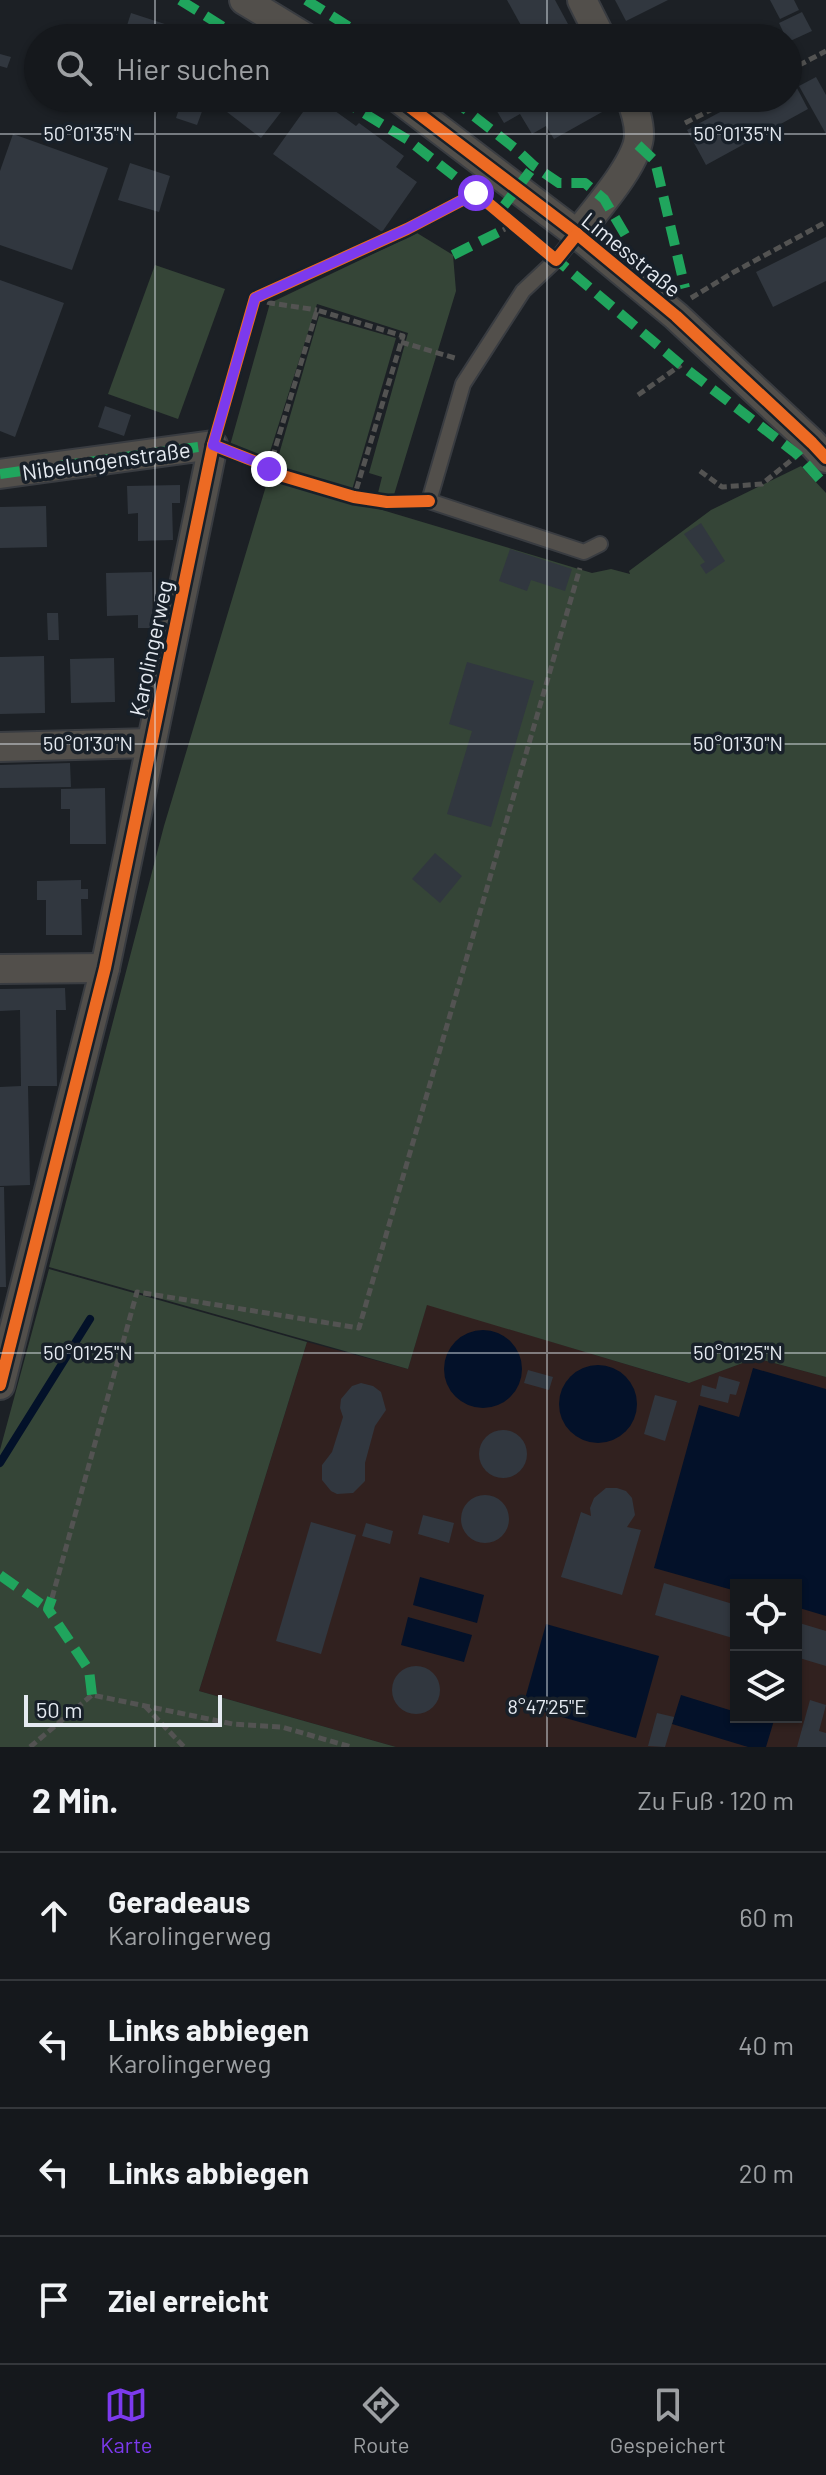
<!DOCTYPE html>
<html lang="de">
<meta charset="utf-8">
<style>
body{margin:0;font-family:Barlow,sans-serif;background:#222529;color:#f1f3f6}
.controls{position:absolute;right:24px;bottom:24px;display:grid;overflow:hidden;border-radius:0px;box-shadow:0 2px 6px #0004}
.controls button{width:72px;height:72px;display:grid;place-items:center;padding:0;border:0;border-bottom:2px solid #34373b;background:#15181c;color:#f1f3f6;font:40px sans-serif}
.scale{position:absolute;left:24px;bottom:20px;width:198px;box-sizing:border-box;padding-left:8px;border:4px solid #e5eaf1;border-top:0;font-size:22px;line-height:28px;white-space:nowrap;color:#e5eaf1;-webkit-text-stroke:6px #182029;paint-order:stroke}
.stop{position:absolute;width:24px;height:24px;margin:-18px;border:6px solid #7c3aed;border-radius:50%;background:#fff}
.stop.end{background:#7c3aed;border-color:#fff;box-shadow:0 2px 8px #0008}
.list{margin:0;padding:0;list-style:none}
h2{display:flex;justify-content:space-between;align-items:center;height:104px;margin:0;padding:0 32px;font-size:34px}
h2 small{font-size:26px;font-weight:400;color:#9da0a3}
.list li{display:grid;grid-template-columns:52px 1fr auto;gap:24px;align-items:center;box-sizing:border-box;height:128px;padding:0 32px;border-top:2px solid #34373b}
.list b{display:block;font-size:30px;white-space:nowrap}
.list p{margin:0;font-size:26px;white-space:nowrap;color:#9da0a3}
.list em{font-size:26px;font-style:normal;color:#9da0a3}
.icon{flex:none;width:44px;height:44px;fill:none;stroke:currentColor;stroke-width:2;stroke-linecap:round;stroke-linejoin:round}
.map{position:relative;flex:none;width:826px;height:1747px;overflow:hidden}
.search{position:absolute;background:#15181c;box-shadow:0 2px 6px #0004;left:24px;right:24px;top:24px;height:88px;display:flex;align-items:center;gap:20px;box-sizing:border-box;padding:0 28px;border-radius:44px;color:#9da0a3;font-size:30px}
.sheet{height:616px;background:#15181c}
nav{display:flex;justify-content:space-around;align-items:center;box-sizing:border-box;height:112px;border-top:2px solid #34373b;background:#15181c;font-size:22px;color:#9da0a3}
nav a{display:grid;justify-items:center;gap:4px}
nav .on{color:#7c3aed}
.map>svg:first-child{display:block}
.industrial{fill:#31211f;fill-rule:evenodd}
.green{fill:#354537}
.water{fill:#031129}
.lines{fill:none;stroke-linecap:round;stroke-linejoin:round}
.stream{stroke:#031129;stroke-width:8}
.building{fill:#31373f}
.lane-casing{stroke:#393c41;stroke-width:18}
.street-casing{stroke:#393c41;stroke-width:32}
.path{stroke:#535352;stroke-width:5;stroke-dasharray:8 4;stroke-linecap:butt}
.lane{stroke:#524f4b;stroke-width:14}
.street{stroke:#524f4b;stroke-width:28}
.quiet{stroke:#20a55d;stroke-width:10;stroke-dasharray:20 10;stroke-linecap:butt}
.cycleway-casing{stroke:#182029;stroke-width:17}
.cycleway{stroke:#ed6a23;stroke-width:12}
.route{stroke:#7c3aed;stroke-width:10}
.ticks{fill:none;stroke:#e5eaf1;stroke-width:2;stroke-opacity:0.45}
.labels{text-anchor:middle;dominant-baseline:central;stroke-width:7;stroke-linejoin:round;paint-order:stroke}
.street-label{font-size:22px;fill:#e5eaf1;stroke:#182029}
.ticks-label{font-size:20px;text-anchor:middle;fill:#e5eaf1;stroke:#182029;stroke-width:7;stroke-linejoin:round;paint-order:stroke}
</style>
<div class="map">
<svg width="826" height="1747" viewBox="0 0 826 1747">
<rect width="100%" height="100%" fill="#1c2025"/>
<!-- industrial -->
<path class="industrial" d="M427 1304 688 1383 756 1358 826 1377V1747H396L199 1691 307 1342 408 1369ZM736 1585H796V1717H736Z"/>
<!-- green -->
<g class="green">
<path d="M417 233 453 255 456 291 393 498 378 493 382 477 369 473 408 333 317 304 267 461 229 449 270 303Z"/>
<path d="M155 265 225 289 178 419 108 394Z"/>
<path d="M319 316 396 338 352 490 275 468Z"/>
<path d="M801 466 826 493V1377L756 1358 689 1383 427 1305 408 1369 49 1267 164 826 269 476 592 573 611 569 630 574 629 571 711 510Z"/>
<path d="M49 1269 307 1342 199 1691 396 1747H0V1450Z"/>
</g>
<!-- water -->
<g class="water">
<circle cx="483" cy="1369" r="39"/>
<circle cx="598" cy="1404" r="39"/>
<path d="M753 1368 826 1389V1616L796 1607V1585H736V1591L654 1568 699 1405 739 1417Z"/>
<path d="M420 1577 484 1595 477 1623 413 1605Z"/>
<path d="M408 1617 472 1635 464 1662 401 1645Z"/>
<path d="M546 1624 659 1656 636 1738 523 1706Z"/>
<path d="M681 1695 736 1712V1717H753L762 1720 763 1717H775L766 1747H748L672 1724Z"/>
</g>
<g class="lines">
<!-- stream -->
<path class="stream" d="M0 1463 90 1319"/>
</g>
<!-- building -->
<g class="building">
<path d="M507 0H555L568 24 543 38H528Z"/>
<path d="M615 0H668L626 21Z"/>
<path d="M770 0H794L799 10 780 19Z"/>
<path d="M802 12 812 31 788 42 779 23Z"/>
<path d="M131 13 174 27 170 38H123Z"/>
<path d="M0 54 11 57 7 68 0 66Z"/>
<path d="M788 71 808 109 706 165 687 130 746 98H788Z"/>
<path d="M816 77 826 95V134L799 86Z"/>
<path d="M148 98H207L197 125 176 118 179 109Z"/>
<path d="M237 98H263L281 112 261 138 227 112Z"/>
<path d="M313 98H317L356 126 359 123 404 156 396 167 417 182 382 232 273 154Z"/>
<path d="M489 98H606L611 107 554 139 546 126 532 134 520 114 504 123Z"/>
<path d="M13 134 108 168 72 270 0 245V171Z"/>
<path d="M130 163 170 176 159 212 118 200Z"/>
<path d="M826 237V281L773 307 756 272Z"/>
<path d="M0 280 64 303 15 437 0 431Z"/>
<path d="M105 406 131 415 124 436 98 427Z"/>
<path d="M180 485V503H172L173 540 138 541V513L128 514 127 486Z"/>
<path d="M46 506 47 547 0 548V507Z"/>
<path d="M701 523 725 561 706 574 700 565 705 562 684 534Z"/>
<path d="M510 549 572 569 565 591 531 580 527 591 499 581Z"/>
<path d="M152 572 153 628H138V615L107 616 106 573Z"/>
<path d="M47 613H58L59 640H48Z"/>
<path d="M44 656 45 713 0 714V657Z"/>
<path d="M114 658 115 702 71 703 70 659Z"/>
<path d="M467 662 534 681 491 827 447 814 472 731 449 724Z"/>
<path d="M70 763 71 787 0 788V765Z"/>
<path d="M105 788 106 844H70V809H61V789Z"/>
<path d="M435 853 462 876 440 903 412 879Z"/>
<path d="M81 880V889H88V899H81L82 935H46V900H37V881Z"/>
<path d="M65 988 66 1010H56L57 1086H28L30 1185 0 1186V1087L21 1086 20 1010 0 1011V989Z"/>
<path d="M0 1187H4L6 1287H0Z"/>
<path d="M528 1370 553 1377 549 1390 524 1383Z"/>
<path d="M719 1376 740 1382 736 1395 730 1394 728 1403 700 1396 702 1385 716 1389Z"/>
<path d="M361 1383 373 1386 381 1392 386 1410 375 1426 365 1463V1481L353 1493 337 1494 331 1491 322 1480V1465L332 1452 343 1417 340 1408 341 1399 352 1386Z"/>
<path d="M655 1395 677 1401 665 1441 644 1434Z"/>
<circle cx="503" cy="1454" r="24"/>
<path d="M606 1488H617L626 1491 632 1498 635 1515 627 1527 641 1530 622 1595 561 1577 581 1512 591 1516 590 1508 594 1498Z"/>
<circle cx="485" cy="1519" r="24"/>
<path d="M423 1515 454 1523 449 1543 418 1534Z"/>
<path d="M311 1522 356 1535 321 1654 276 1641Z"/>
<path d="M366 1523 393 1531 390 1544 362 1536Z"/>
<path d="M664 1583 736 1605V1639L655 1615Z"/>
<path d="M796 1622 826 1631V1666L796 1657Z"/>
<circle cx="416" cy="1690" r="24"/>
<path d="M810 1700 826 1705 819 1731 826 1733V1747H797Z"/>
<path d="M657 1713 674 1717 665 1747 648 1746Z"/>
</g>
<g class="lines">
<defs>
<path id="lane" d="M577 234 556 260 523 291 463 384 429 501 584 552 600 544"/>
<g id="street">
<path d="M244 0 306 38"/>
<path d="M582 0 601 38"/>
<path d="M398 98 577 234 676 316 812 443 826 458"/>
<path d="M577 234C594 212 640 161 639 134 639 123 635 108 630 98"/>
<path d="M0 474 213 445 105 968 0 1385"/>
<path d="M0 747 151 743"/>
<path d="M0 969 105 968"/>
</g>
</defs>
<!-- lane casing -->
<use href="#lane" class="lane-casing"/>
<!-- street casing -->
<use href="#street" class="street-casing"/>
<!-- path -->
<g class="path">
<path d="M788 71 826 51"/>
<path d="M685 123 734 98"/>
<path d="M407 229 410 236"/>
<path d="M503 230 505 229"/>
<path d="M307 274 311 283"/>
<path d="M256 298 270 303 317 310"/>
<path d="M691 298 734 272 826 222"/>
<path d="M401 342 458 359"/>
<path d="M638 395 681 365"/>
<path d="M219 423 255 298 407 229 476 193"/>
<path d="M269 469 317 310 403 336 354 497"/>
<path d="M700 471 722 487 762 484 794 458"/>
<path d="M52 1598 137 1292 359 1328 580 568"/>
<path d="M145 1706 184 1747"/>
<path d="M30 1747 92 1695 233 1724 282 1727 351 1747"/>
</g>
<!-- lane -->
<use href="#lane" class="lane"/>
<!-- street -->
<use href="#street" class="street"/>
<!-- quiet -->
<g class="quiet">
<path d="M180 0 241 38"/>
<path d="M306 0 367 38"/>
<path d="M339 98 408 140 480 196"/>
<path d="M451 98 517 150 534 166 559 183H585L604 199 627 238"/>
<path d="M638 145 655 161 685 288"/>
<path d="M500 211 534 166"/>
<path d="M453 255 503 230"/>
<path d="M551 255 681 365 798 455 826 486"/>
<path d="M0 474 213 445 211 451"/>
<path d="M0 1575 48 1609"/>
<path d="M52 1598 48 1609 89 1670 92 1695"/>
</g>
<defs>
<g id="cycleway">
<path d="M398 98 577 234 676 316 812 443 826 458"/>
<path d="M213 445 264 465 273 473 354 497 387 502 429 501"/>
<path d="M0 1385 105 968 213 445 255 298 407 229 476 193 556 260 577 234"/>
</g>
</defs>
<!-- cycleway casing -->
<use href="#cycleway" class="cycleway-casing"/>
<!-- cycleway -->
<use href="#cycleway" class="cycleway"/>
</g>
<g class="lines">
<!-- route -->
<path class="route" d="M269 469 264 465 213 445 255 298 407 229 476 193"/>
</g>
<!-- ticks -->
<path class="ticks" d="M155 0V38M547 0V38M155 98V1747M547 98V1747M0 134H826M0 744H826M0 1353H826"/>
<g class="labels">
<!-- street labels -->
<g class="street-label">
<text transform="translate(632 254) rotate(39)">Limesstraße</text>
<text transform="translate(106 460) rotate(-8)">Nibelungenstraße</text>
<text transform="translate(150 648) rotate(-78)">Karolingerweg</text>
</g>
</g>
<g class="ticks-label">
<text x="88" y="141">50°01'35"N</text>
<text x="738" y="141">50°01'35"N</text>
<text x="88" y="751">50°01'30"N</text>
<text x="738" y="751">50°01'30"N</text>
<text x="88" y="1360">50°01'25"N</text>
<text x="738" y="1360">50°01'25"N</text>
<text x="547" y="1714">8°47'25"E</text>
</g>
</svg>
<div class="controls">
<button><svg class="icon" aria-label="locate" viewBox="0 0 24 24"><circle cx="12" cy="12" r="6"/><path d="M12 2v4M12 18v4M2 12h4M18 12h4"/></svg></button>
<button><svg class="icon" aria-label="layers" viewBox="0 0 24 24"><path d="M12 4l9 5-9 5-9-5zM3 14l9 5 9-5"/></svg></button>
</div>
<div class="scale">50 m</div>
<div class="stop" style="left:476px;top:193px"></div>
<div class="stop end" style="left:269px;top:469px"></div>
<div class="search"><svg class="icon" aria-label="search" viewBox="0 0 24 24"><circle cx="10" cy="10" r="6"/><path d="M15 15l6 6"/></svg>Hier suchen</div>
</div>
<section class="sheet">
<h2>2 Min.<small>Zu Fuß · 120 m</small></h2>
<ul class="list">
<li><svg class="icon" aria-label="ahead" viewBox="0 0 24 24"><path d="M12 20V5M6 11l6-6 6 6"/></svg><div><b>Geradeaus</b><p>Karolingerweg</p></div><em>60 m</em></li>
<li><svg class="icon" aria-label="left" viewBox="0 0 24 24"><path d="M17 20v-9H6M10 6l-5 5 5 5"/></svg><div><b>Links abbiegen</b><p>Karolingerweg</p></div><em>40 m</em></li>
<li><svg class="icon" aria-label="left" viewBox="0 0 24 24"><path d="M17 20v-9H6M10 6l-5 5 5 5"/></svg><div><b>Links abbiegen</b></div><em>20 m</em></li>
<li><svg class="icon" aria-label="arrive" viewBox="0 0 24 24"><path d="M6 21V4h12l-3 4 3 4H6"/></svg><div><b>Ziel erreicht</b></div></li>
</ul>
</section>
<nav>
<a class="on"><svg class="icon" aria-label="map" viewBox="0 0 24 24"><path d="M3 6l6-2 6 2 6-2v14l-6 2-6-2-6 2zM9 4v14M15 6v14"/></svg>Karte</a>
<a><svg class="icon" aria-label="directions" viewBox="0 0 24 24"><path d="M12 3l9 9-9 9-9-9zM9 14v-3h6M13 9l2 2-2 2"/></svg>Route</a>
<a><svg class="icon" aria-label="saved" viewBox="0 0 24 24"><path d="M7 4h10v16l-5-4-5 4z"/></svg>Gespeichert</a>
</nav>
